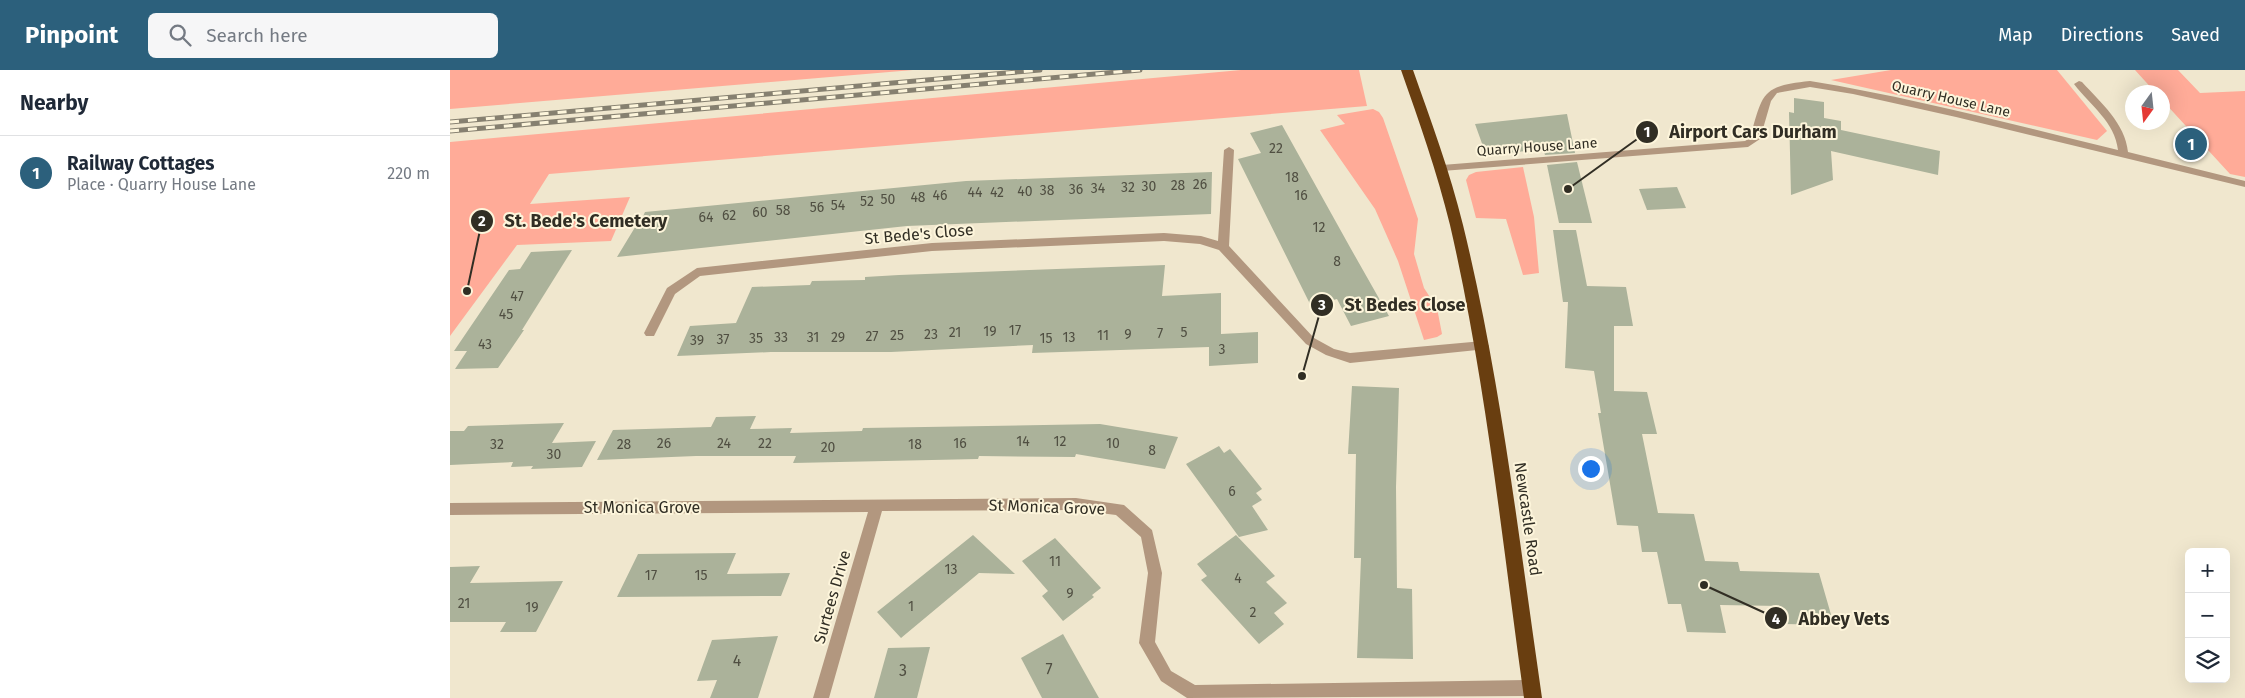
<!DOCTYPE html>
<meta charset="utf-8">
<style>
body{margin:0;font-family:"Fira Sans",sans-serif;background:#f6f6f7;color:#1f2937}
.controls{position:absolute;right:15px;bottom:15px;display:grid;overflow:hidden;border-radius:8px;box-shadow:0 5px 20px #0002}
.controls button{width:45px;height:45px;display:grid;place-items:center;padding:0;border:0;border-bottom:1px solid #e0e1e3;background:#fff;color:#1f2937;font:25px sans-serif}
.compass{position:absolute;left:1675px;top:15px;width:45px;height:45px;border-radius:50%;background:#fff;box-shadow:0 5px 20px #0002;rotate:195deg}
.you{position:absolute;left:1140px;top:398px;width:18px;height:18px;margin:-12px;border:4px solid #fff;border-radius:50%;background:#1a73e8;box-shadow:0 0 0 8px #1a73e833}
.badge{display:grid;place-items:center;width:32px;height:32px;border-radius:50%;background:#2c607c;color:#fff;font-size:16px;font-weight:700}
.pin{position:absolute;translate:-50% -50%;border:2px solid #fff;box-shadow:0 1px 5px #0006}
.list{margin:0;padding:0;list-style:none}
h2{display:flex;justify-content:space-between;align-items:center;height:65px;margin:0;padding:0 20px;font-size:21px}
h2 small{font-size:16px;font-weight:400;color:#747a83}
.list li{display:grid;grid-template-columns:32px 1fr auto;gap:15px;align-items:center;box-sizing:border-box;height:75px;padding:0 20px;border-top:1px solid #e0e1e3}
.list b{display:block;font-size:19px;white-space:nowrap}
.list p{margin:0;font-size:16px;white-space:nowrap;color:#747a83}
.list em{font-size:16px;font-style:normal;color:#747a83}
.icon{flex:none;width:28px;height:28px;fill:none;stroke:currentColor;stroke-width:2;stroke-linecap:round;stroke-linejoin:round}
.map{position:relative;flex:none;width:1795px;height:628px;overflow:hidden}
header{display:flex;align-items:center;gap:30px;box-sizing:border-box;height:70px;padding:0 25px;background:#2c607c;color:#fff}
header strong{font-size:24px}
nav{display:flex;gap:28px;margin-inline-start:auto;font-size:18px}
.search{width:350px;height:45px;background:#f6f6f7;display:flex;align-items:center;gap:12px;box-sizing:border-box;padding:0 18px;border-radius:8px;color:#747a83;font-size:19px}
main{display:flex}
aside{flex:1;background:#fff}
.map>svg:first-child{display:block}
.green{fill:#ffab98}
.building{fill:#abb29a}
.lines{fill:none;stroke-linecap:round;stroke-linejoin:round}
.minor{fill:#b2977f;fill-rule:evenodd}
.highway{fill:#693e10;fill-rule:evenodd}
.rail-casing{stroke:#868070;stroke-width:5}
.rail{stroke:#fdf5db;stroke-width:3;stroke-dasharray:9;stroke-linecap:butt}
.labels{text-anchor:middle;dominant-baseline:central;stroke-width:4;stroke-linejoin:round;paint-order:stroke}
.far-street-label{font-size:14px;fill:#312e24;stroke:#fdf5db}
.number-label{font-size:14px;fill:#504f42}
.street-label{font-size:16px;fill:#312e24;stroke:#fdf5db}
.near-number-label{font-size:16px;fill:#504f42}
.leader{fill:none;stroke:#312e24;stroke-width:2}
.callout-dot{fill:#312e24;stroke:#fdf5db;stroke-width:2}
.mark-label{font-size:15px;text-anchor:middle;font-weight:bold;fill:#fff}
.callout-label{font-size:18px;text-anchor:middle;font-weight:bold;fill:#312e24;stroke:#fdf5db;stroke-width:4;stroke-linejoin:round;paint-order:stroke}
</style>
<header>
<strong>Pinpoint</strong>
<div class="search"><svg class="icon" aria-label="search" viewBox="0 0 24 24"><circle cx="10" cy="10" r="6"/><path d="M15 15l6 6"/></svg>Search here</div>
<nav><a>Map</a><a>Directions</a><a>Saved</a></nav>
</header>
<main>
<aside>
<h2>Nearby<small></small></h2>
<ul class="list">
<li><span class="badge">1</span><div><b>Railway Cottages</b><p>Place · Quarry House Lane</p></div><em>220 m</em></li>
</ul>
</aside>
<div class="map">
<svg width="1795" height="628" viewBox="0 0 1795 628">
<rect width="100%" height="100%" fill="#f0e7ce"/>
<!-- green -->
<g class="green">
<path d="M0 0H463L0 39Z"/>
<path d="M791 0H909L917 36 99 104 80 134 180 127 161 171 67 175 0 266V72Z"/>
<path d="M1441 0H1607L1657 61 1647 70 1381 10Z"/>
<path d="M1685 0H1728L1750 23 1795 21V107L1780 104 1713 31 1712 22H1705Z"/>
<path d="M923 39 929 42 933 48 968 149 964 184 974 218 987 238 992 264 987 267 974 270 948 191 925 139 870 60 895 54 887 45Z"/>
<path d="M1073 97 1084 147 1089 203 1073 205 1056 149 1026 148 1016 110 1019 105 1026 102Z"/>
</g>
<!-- building -->
<g class="building">
<path d="M1344 28 1374 32V48L1391 51V60L1490 81 1488 105 1381 81 1383 110 1341 125 1339 42 1344 43Z"/>
<path d="M1117 44 1125 83 1095 85 1093 79 1057 83 1055 77 1034 79 1025 54Z"/>
<path d="M832 55 901 179 939 246 901 256 887 229 861 236 788 89 811 83 800 63Z"/>
<path d="M1127 92 1142 153H1109L1097 95Z"/>
<path d="M762 102 761 144 457 156 167 187 187 154 190 153 195 142 516 111Z"/>
<path d="M1227 117 1236 138 1197 140 1189 119Z"/>
<path d="M1103 160H1126L1137 216 1176 217 1183 256H1164V321L1197 322 1207 364H1192L1208 443 1244 444 1255 491 1288 492 1290 501 1369 503 1384 555 1335 554 1331 536 1270 535 1276 563 1237 562 1231 534H1218L1207 482H1192L1188 456 1167 455 1148 343H1151L1144 301 1115 298 1118 232H1113Z"/>
<path d="M122 180 72 260H74L48 298 5 299 17 281H4L59 200 70 199 81 182Z"/>
<path d="M715 195 712 226 771 223V264L808 262V293L759 296V277L582 283 583 275 441 282H321L227 286 240 256 286 253 302 217 360 215 362 211 415 210V207L449 205Z"/>
<path d="M902 316 949 318 946 417 947 518 962 519 963 589 907 588 911 488H904L906 384H898Z"/>
<path d="M306 346 300 359 342 358 340 363 412 361 413 358 650 354 728 367 715 399 626 384 625 387 529 386 528 389 343 393 346 386H246L147 390 163 360 261 357 266 347Z"/>
<path d="M114 353 102 373 146 371 132 397 81 399 83 396 61 397 63 392 0 395V361H14L18 356Z"/>
<path d="M769 376 774 383 780 379 812 419 806 423 812 430 802 436 818 460 789 467 736 394Z"/>
<path d="M523 465 565 504 529 503 451 568 427 542Z"/>
<path d="M786 465 825 506 816 512 837 533 824 543 834 554 809 574 751 510 757 506 747 494Z"/>
<path d="M605 468 651 518 642 525 644 527 613 551 592 526 598 521 572 491Z"/>
<path d="M286 483 277 504 340 503 331 526 167 527 188 484Z"/>
<path d="M30 496 20 513 113 511 86 562H50L56 552H0V497Z"/>
<path d="M613 564 649 628H592L571 588Z"/>
<path d="M328 566 308 628H260L267 610 247 611 262 570Z"/>
<path d="M480 577 467 628H424L438 578Z"/>
</g>
<g class="lines">
<!-- minor -->
<g class="minor">
<path d="M1360 11C1464 28 1566 55 1668 80 1665 52 1640 35 1624 14L1629 11 1632 12C1651 33 1675 53 1678 82L1795 111V117L1506 47 1403 24 1360 17 1327 23 1321 31 1310 69 1298 77 992 101 987 98 992 95 1295 71 1300 68C1313 23 1311 16 1360 11Z"/>
<path d="M779 77 784 80 779 176 864 268 884 279 900 283 1033 271 1037 273 1039 276 1037 279 900 293 876 285 856 274 769 180 750 174 714 171 482 181 250 206 225 224 204 266H196L194 263 217 218 247 198 482 173 714 163 751 166 768 171 774 80Z"/>
<path d="M626 428 674 435 702 460 712 503 705 572 721 601 745 615 1081 610 1087 613 1089 618 1087 623 1081 626 737 628 711 611 689 573 698 503 691 467 666 445 626 440 432 441 379 628H363L418 442 0 445V433Z"/>
</g>
<!-- highway -->
<path class="highway" d="M951 0H963C981 51 1000 102 1013 155 1051 310 1069 470 1092 628H1074C1052 470 1036 311 1000 155 987 102 969 51 951 0Z"/>
<defs>
<g id="rail">
<path d="M0 52 590 0"/>
<path d="M0 61 690 0"/>
</g>
</defs>
<!-- rail casing -->
<use href="#rail" class="rail-casing"/>
<!-- rail -->
<use href="#rail" class="rail"/>
</g>
<g class="labels">
<!-- far-street labels -->
<g class="far-street-label">
<text transform="translate(1501 29) rotate(13)">Quarry House Lane</text>
<text transform="translate(1087 77) rotate(-4)">Quarry House Lane</text>
</g>
<!-- number labels -->
<g class="number-label">
<text x="826" y="78">22</text>
<text x="842" y="107">18</text>
<text x="750" y="114">26</text>
<text x="728" y="115">28</text>
<text x="699" y="116">30</text>
<text x="678" y="117">32</text>
<text x="648" y="118">34</text>
<text x="626" y="119">36</text>
<text x="597" y="120">38</text>
<text x="575" y="121">40</text>
<text x="525" y="122">44</text>
<text x="547" y="122">42</text>
<text x="490" y="125">46</text>
<text x="851" y="125">16</text>
<text x="468" y="127">48</text>
<text x="438" y="129">50</text>
<text x="417" y="131">52</text>
<text x="388" y="135">54</text>
<text x="367" y="137">56</text>
<text x="333" y="140">58</text>
<text x="310" y="142">60</text>
<text x="279" y="145">62</text>
<text x="256" y="147">64</text>
<text x="869" y="157">12</text>
<text x="887" y="191">8</text>
<text x="67" y="226">47</text>
<text x="56" y="244">45</text>
<text x="565" y="260">17</text>
<text x="540" y="261">19</text>
<text x="505" y="262">21</text>
<text x="734" y="262">5</text>
<text x="710" y="263">7</text>
<text x="481" y="264">23</text>
<text x="678" y="264">9</text>
<text x="447" y="265">25</text>
<text x="653" y="265">11</text>
<text x="422" y="266">27</text>
<text x="331" y="267">33</text>
<text x="363" y="267">31</text>
<text x="388" y="267">29</text>
<text x="619" y="267">13</text>
<text x="306" y="268">35</text>
<text x="596" y="268">15</text>
<text x="273" y="269">37</text>
<text x="247" y="270">39</text>
<text x="35" y="274">43</text>
<text x="772" y="279">3</text>
<text x="573" y="371">14</text>
<text x="610" y="371">12</text>
<text x="214" y="373">26</text>
<text x="274" y="373">24</text>
<text x="315" y="373">22</text>
<text x="510" y="373">16</text>
<text x="663" y="373">10</text>
<text x="47" y="374">32</text>
<text x="174" y="374">28</text>
<text x="465" y="374">18</text>
<text x="378" y="377">20</text>
<text x="702" y="380">8</text>
<text x="104" y="384">30</text>
<text x="782" y="421">6</text>
<text x="605" y="491">11</text>
<text x="501" y="499">13</text>
<text x="201" y="505">17</text>
<text x="251" y="505">15</text>
<text x="788" y="508">4</text>
<text x="620" y="523">9</text>
<text x="14" y="533">21</text>
<text x="461" y="536">1</text>
<text x="82" y="537">19</text>
<text x="803" y="542">2</text>
</g>
<!-- street labels -->
<g class="street-label">
<text transform="translate(469 164) rotate(-5)">St Bede's Close</text>
<text x="192" y="437">St Monica Grove</text>
<text transform="translate(597 437) rotate(2)">St Monica Grove</text>
<text transform="translate(1078 449) rotate(82)">Newcastle Road</text>
<text transform="translate(382 527) rotate(-74)">Surtees Drive</text>
</g>
<!-- near-number labels -->
<g class="near-number-label">
<text x="287" y="590">4</text>
<text x="599" y="599">7</text>
<text x="453" y="600">3</text>
</g>
</g>
<!-- callouts -->
<path class="leader" d="M1118 119L1197 62M17 221L32 151M852 306L872 235M1254 515L1326 548"/>
<g class="callout-dot">
<circle cx="1118" cy="119" r="5"/>
<circle cx="17" cy="221" r="5"/>
<circle cx="852" cy="306" r="5"/>
<circle cx="1254" cy="515" r="5"/>
<circle cx="1197" cy="62" r="12"/>
<circle cx="32" cy="151" r="12"/>
<circle cx="872" cy="235" r="12"/>
<circle cx="1326" cy="548" r="12"/>
</g>
<g class="mark-label">
<text x="1197" y="67">1</text>
<text x="32" y="156">2</text>
<text x="872" y="240">3</text>
<text x="1326" y="554">4</text>
</g>
<g class="callout-label">
<text x="1303" y="68">Airport Cars Durham</text>
<text x="136" y="157">St. Bede's Cemetery</text>
<text x="955" y="241">St Bedes Close</text>
<text x="1394" y="555">Abbey Vets</text>
</g>
</svg>
<div class="controls">
<button>+</button>
<button>−</button>
<button><svg class="icon" aria-label="layers" viewBox="0 0 24 24"><path d="M12 4l9 5-9 5-9-5zM3 14l9 5 9-5"/></svg></button>
</div>
<svg class="compass" viewBox="-18 -18 36 36"><path d="M0-13l5 13h-10z" fill="#e53935"/><path d="M0 13l5-13h-10z" fill="#747a83"/></svg>
<div class="you"></div>
<div class="pin badge" style="left:1741px;top:74px">1</div>
</div>
</main>
